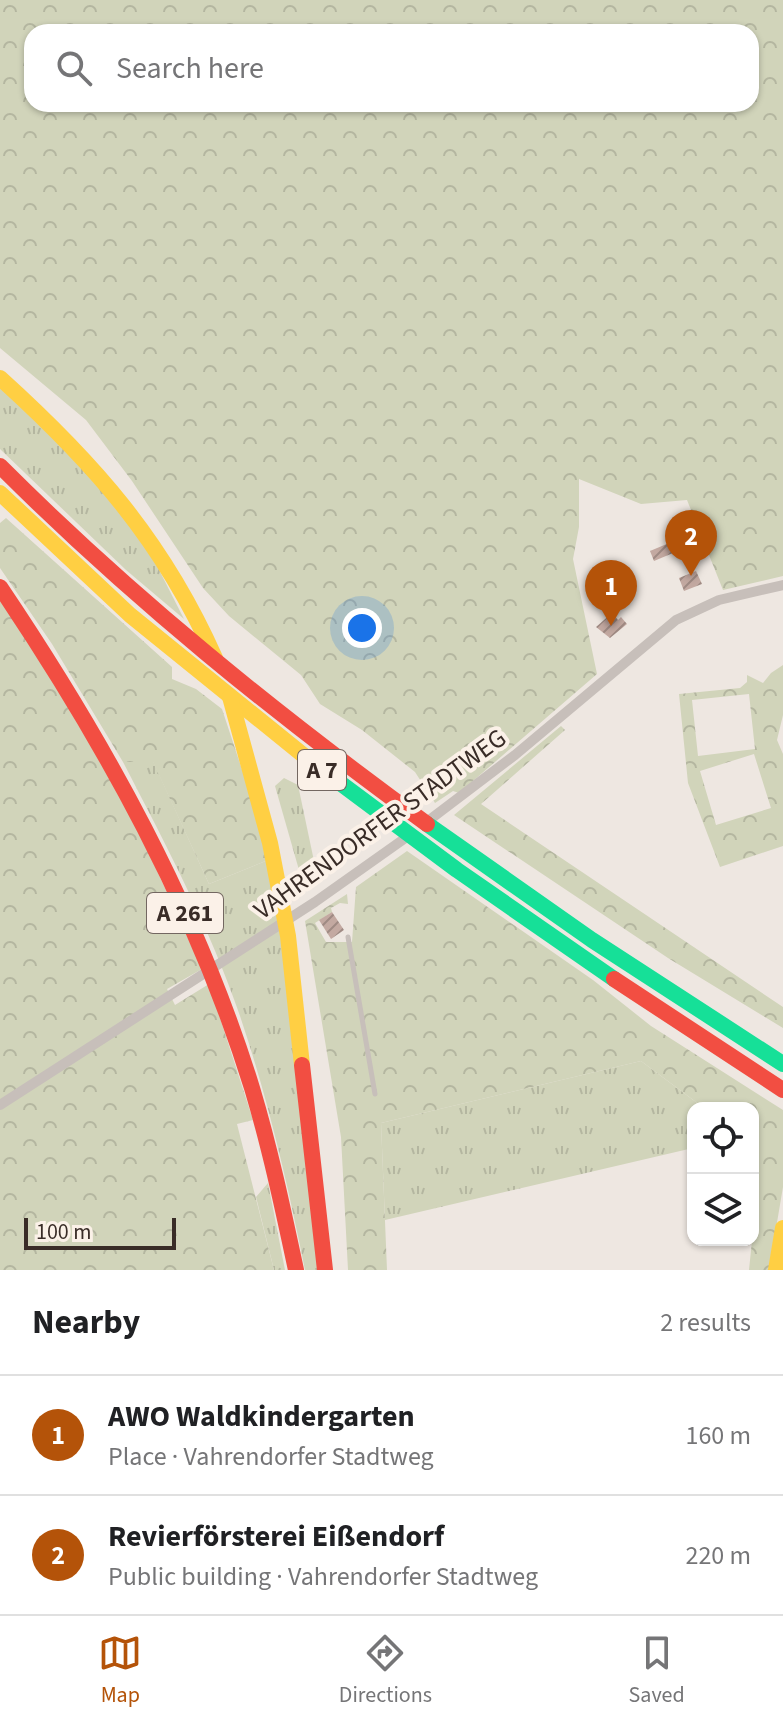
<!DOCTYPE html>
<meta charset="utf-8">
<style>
body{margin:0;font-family:"Source Sans 3",sans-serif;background:#f2f2f2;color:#202124}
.controls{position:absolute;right:24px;bottom:24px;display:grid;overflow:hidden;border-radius:16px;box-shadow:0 2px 6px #0004}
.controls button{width:72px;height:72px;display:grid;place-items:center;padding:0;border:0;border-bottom:2px solid #e0e0e0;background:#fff;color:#202124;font:40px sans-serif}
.scale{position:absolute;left:24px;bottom:20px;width:152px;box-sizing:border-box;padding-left:8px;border:4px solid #392c27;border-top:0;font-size:22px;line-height:28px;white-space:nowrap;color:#392c27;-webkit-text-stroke:6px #fbf1e8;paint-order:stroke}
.you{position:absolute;left:362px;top:628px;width:28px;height:28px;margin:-20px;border:6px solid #fff;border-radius:50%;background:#1a73e8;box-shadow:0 0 0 12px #1a73e833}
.badge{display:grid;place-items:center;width:52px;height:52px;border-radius:50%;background:#b45309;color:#fff;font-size:26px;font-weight:700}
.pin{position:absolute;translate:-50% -66px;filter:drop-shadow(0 2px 4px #0008)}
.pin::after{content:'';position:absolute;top:42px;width:28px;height:24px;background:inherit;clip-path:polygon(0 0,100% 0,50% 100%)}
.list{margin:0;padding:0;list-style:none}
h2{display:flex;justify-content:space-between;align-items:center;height:104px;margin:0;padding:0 32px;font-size:34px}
h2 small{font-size:26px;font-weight:400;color:#757577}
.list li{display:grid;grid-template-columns:52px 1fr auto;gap:24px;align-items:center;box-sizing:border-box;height:120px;padding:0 32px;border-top:2px solid #e0e0e0}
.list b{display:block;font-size:30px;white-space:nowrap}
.list p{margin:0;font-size:26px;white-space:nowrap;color:#757577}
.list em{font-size:26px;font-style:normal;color:#757577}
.icon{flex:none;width:44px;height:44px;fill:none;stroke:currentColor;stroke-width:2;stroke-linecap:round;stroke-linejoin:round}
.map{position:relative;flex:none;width:783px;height:1270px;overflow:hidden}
.search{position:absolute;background:#fff;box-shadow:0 2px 6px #0004;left:24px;right:24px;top:24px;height:88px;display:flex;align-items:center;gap:20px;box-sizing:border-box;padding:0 28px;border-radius:24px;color:#757577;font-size:30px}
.sheet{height:344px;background:#fff}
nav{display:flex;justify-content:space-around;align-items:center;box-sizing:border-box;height:112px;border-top:2px solid #e0e0e0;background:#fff;font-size:22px;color:#757577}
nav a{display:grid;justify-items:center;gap:4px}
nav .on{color:#b45309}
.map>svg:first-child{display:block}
.grass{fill:url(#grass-tufts)}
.forest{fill:url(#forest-crowns);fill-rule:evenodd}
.building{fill:url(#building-hatch)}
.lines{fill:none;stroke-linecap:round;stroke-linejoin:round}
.lane{stroke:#c7bfba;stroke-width:5}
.street{stroke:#c7bfba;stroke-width:10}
.fast{stroke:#16e098;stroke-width:16}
.slow{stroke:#ffcf43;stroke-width:16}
.jam{stroke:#f24e42;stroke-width:16}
.labels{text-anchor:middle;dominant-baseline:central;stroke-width:8;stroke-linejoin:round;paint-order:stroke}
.shield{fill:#fbf1e8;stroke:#736761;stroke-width:2}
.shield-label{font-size:24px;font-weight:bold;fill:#392c27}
.street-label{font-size:26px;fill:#392c27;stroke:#fbf1e8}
</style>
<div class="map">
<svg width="783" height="1270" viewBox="0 0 783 1270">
<defs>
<pattern id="grass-tufts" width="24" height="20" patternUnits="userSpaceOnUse" patternTransform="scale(2)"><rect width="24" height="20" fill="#d1d4ba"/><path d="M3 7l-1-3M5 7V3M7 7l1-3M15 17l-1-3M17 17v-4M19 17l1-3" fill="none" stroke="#b4b6a0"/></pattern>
<pattern id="forest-crowns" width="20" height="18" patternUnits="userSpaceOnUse" patternTransform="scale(2)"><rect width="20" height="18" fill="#d1d4ba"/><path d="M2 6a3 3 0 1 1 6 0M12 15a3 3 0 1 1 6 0" fill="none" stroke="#b4b6a0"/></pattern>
<pattern id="building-hatch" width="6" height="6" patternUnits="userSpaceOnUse" patternTransform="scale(2)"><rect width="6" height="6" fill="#c3a9a1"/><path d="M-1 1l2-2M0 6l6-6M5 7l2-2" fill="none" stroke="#9f8a83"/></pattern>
</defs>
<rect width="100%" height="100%" fill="#eee7e1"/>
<!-- grass -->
<g class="grass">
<path d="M0 387 75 457 149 550 184 619 126 570 0 449Z"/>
<path d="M153 761 209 884 268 860 282 942 319 1270H305C288 1185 268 1099 240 1016 210 928 166 845 123 762Z"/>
<path d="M284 778 298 785 314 861 299 870 275 786Z"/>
<path d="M641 1061 704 1108H693V1148L385 1220 381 1123Z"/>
<path d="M268 1183 285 1270H274L256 1197Z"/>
</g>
<!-- forest -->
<g class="forest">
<path d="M0 0H783V576L723 590 687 500 641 504 579 479V527L573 559 597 674 459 793 453 791 435 803 415 772 362 730 320 704 301 675 229 616 203 588 132 481 86 420 0 348ZM32 32H751V104H32Z"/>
<path d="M6 518 172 667V679L196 689 222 709 257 815 268 860 209 884 153 762H123L52 644 0 568V523Z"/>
<path d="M0 597 120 790 202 969 167 989 175 1005 209 984 253 1120 237 1124 274 1270H0Z"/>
<path d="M783 665V715L777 740 783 754V846L720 867 688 783 679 694 740 688 747 682V675L763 683 771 673ZM749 694 755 749 698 756 692 700ZM754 754 771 808 716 825 700 771Z"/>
<path d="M561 726 565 730 481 804 783 1007V1028L668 958 454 815Z"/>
<path d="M407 851 593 980 651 1026 783 1110V1187L769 1270H749L756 1201 753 1185V1108H704L641 1061 381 1123 387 1270H348L341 1137 305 921 347 894 348 904 340 903 331 908 332 912 315 923 326 942H352L356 887Z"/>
</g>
<!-- building -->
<g class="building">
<path d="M681 538 685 548 654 561 650 551Z"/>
<path d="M696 571 702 584 684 591 679 578Z"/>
<path d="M612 613 618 620 621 617 627 624 610 638 596 627Z"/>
<path d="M332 912 344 930 331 939 319 920Z"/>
</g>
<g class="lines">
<!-- lane -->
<path class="lane" d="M348 937 375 1094"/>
<!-- street -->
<g class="street">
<path d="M424 824 515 755 676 620 719 600 783 585"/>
<path d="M0 1105 315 902 411 834"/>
</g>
<!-- fast -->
<g class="fast">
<path d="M308 759 457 870 614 979"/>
<path d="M427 824 592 940 783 1064"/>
</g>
<!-- slow -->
<g class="slow">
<path d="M0 378C94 463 163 541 215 658"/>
<path d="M0 493 130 615 308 759"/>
<path d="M230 697 270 843 288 936 302 1065"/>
<path d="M776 1270 783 1228"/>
</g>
<!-- jam -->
<g class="jam">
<path d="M0 466C132 598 276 714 427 824"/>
<path d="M0 587C105 743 196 907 252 1088 270 1148 283 1209 296 1270"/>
<path d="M614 979 783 1090"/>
<path d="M302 1065 325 1270"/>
</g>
</g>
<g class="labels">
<!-- shield labels -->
<g class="shield">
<rect x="298" y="750" width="48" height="40" rx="6"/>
<rect x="147" y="893" width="76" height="40" rx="6"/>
</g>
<g class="shield-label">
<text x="322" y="770">A 7</text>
<text x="185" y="913">A 261</text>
</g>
<!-- street labels -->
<g class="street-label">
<text transform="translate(380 824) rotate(-36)">VAHRENDORFER STADTWEG</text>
</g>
</g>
</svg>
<div class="controls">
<button><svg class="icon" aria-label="locate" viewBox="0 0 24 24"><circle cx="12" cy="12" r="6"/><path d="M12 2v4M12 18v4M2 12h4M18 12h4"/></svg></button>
<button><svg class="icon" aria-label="layers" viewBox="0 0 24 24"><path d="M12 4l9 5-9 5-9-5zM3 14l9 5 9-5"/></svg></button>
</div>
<div class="scale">100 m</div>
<div class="you"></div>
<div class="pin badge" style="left:611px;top:626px">1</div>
<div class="pin badge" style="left:691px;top:576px">2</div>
<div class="search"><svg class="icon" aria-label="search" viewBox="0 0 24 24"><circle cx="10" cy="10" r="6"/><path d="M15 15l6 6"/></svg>Search here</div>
</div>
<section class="sheet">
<h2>Nearby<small>2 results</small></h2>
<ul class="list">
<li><span class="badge">1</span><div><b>AWO Waldkindergarten</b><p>Place · Vahrendorfer Stadtweg</p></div><em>160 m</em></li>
<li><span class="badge">2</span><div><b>Revierförsterei Eißendorf</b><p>Public building · Vahrendorfer Stadtweg</p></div><em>220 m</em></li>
</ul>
</section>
<nav>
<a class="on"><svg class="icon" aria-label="map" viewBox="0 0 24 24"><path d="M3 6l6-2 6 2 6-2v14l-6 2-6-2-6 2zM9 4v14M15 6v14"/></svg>Map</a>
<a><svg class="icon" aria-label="directions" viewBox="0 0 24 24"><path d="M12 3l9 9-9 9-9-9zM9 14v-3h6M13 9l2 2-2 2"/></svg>Directions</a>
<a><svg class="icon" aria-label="saved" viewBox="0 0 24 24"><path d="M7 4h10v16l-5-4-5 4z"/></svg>Saved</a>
</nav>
